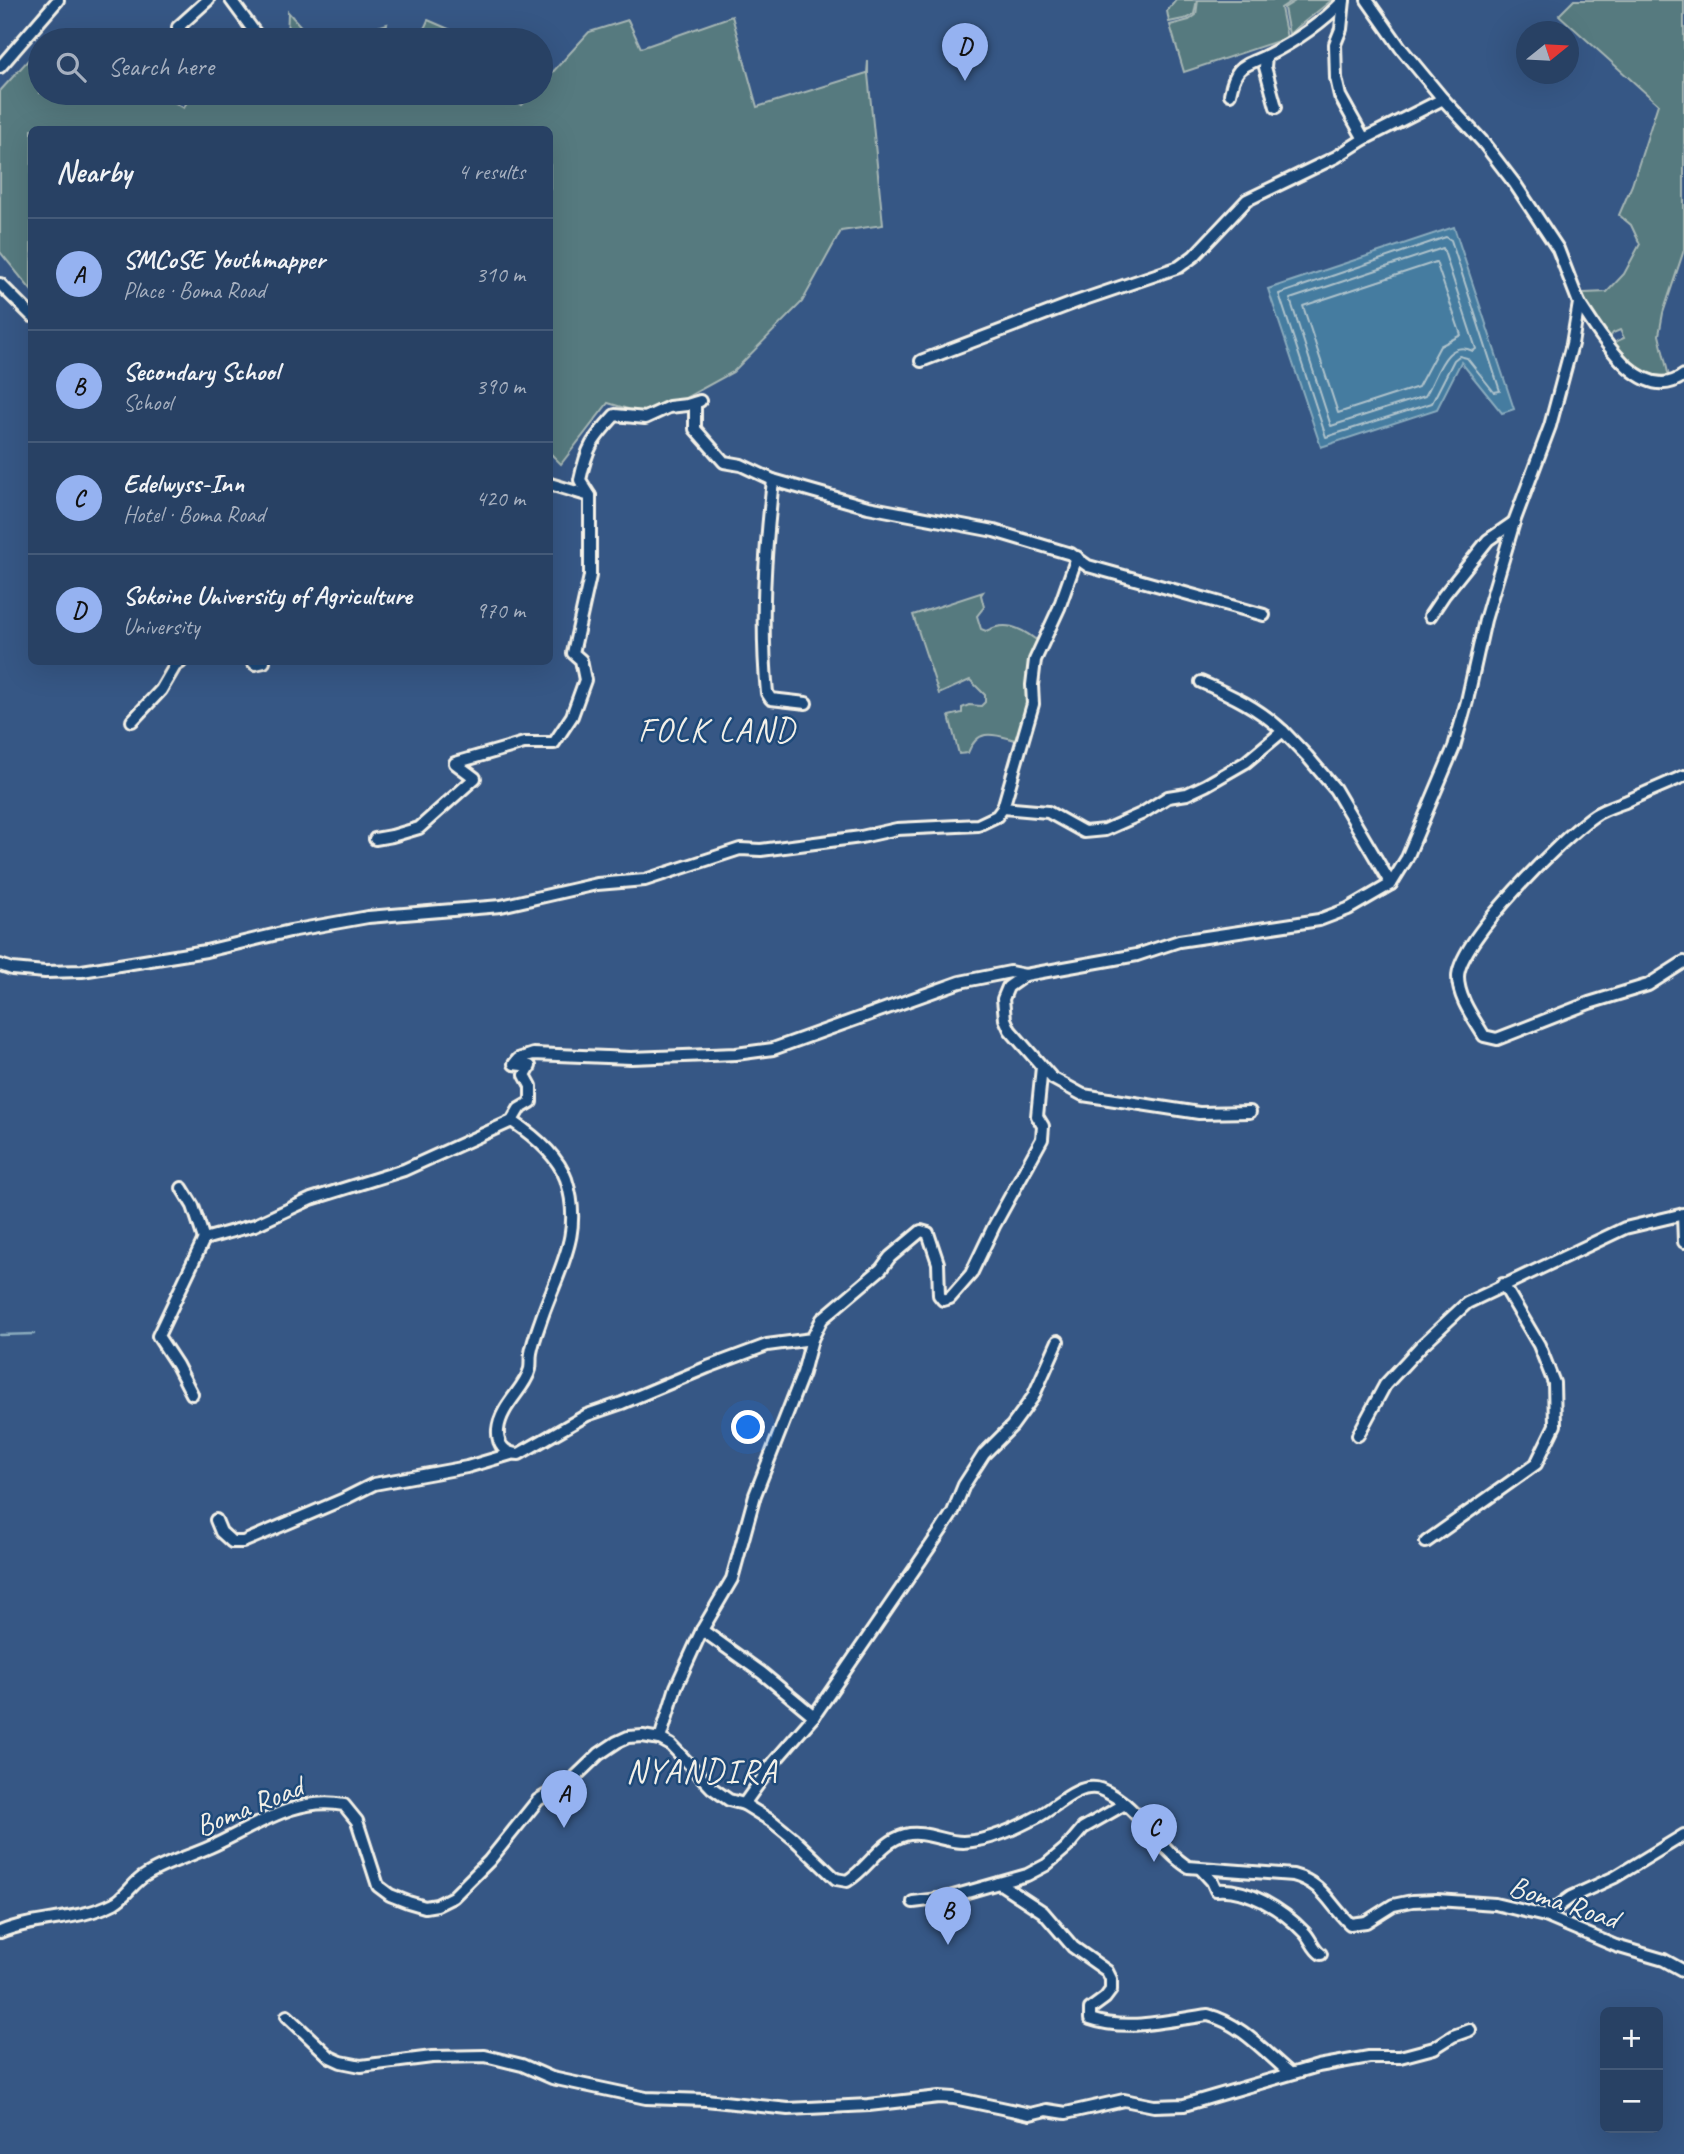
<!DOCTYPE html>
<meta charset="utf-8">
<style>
body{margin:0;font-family:Caveat,sans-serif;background:#30486a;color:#f1f3f6}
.controls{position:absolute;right:21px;bottom:21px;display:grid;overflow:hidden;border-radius:10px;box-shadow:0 7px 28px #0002}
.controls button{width:63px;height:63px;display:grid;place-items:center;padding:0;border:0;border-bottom:2px solid #445a78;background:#284164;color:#f1f3f6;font:35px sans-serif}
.compass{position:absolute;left:1516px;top:21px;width:63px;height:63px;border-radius:50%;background:#284164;box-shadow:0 7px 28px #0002;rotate:72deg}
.you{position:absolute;left:749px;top:1428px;width:24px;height:24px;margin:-18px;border:5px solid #fff;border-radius:50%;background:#1a73e8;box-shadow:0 0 0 10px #1a73e833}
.badge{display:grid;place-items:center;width:46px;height:46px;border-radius:50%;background:#95b2f1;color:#111;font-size:23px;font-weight:700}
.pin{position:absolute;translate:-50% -58px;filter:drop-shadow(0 2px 4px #0008)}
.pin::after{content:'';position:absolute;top:37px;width:24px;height:21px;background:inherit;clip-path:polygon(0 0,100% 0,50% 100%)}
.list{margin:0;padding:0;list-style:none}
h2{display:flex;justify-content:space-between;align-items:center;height:91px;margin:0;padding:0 28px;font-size:30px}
h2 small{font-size:23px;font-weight:400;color:#a5afbf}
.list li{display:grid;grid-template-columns:46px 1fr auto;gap:21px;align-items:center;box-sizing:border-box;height:112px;padding:0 28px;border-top:2px solid #445a78}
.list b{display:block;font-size:26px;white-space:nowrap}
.list p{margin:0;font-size:23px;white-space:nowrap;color:#a5afbf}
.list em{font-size:23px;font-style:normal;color:#a5afbf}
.icon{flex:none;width:38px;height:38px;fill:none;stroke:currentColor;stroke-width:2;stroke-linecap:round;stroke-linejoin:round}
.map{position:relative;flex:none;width:1684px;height:2154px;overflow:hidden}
.search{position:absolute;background:#284164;box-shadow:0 7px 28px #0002;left:28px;top:28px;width:525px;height:77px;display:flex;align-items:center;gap:18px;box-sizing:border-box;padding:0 24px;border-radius:38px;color:#a5afbf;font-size:26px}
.panel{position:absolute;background:#284164;box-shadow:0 7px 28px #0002;left:28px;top:126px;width:525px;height:539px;border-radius:10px}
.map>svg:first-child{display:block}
.green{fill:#577a7f;stroke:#a6b6b4;stroke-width:2}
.water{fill:#447ca0;stroke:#8aabbd;stroke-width:2}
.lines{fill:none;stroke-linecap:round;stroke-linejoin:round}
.shore{stroke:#aec2cb;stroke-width:2}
.stream{stroke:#8aabbd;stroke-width:2.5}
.street-casing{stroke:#f4f1e8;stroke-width:16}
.street{stroke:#1f4a7a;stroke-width:10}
.labels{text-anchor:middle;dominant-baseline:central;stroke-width:5;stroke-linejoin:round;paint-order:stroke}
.street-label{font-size:30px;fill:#f4f1e8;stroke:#1f4a7a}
.quarter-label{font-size:33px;letter-spacing:2px;fill:#f4f1e8;stroke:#1f4a7a}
</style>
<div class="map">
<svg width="1684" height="2154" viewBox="0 0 1684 2154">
<rect width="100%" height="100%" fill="#365785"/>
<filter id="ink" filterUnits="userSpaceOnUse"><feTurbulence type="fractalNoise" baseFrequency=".0143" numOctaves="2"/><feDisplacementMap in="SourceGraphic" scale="14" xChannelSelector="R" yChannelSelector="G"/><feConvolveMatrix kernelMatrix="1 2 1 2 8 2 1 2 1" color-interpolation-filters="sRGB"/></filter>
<g filter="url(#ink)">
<!-- green -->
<g class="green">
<path d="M1176 0H1197L1194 14 1188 18 1169 22 1167 11Z"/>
<path d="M1198 0H1293L1281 8 1287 38 1184 72 1170 25 1189 20 1196 15Z"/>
<path d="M1297 0H1332L1289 34 1284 8Z"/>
<path d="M1574 0H1684V250L1663 313 1659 335 1670 381H1649L1611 351 1617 341 1624 338 1620 330 1613 333 1606 343 1579 303 1584 293 1607 292 1624 274 1640 244 1631 225 1619 215 1632 185 1658 104 1559 15Z"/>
<path d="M288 12 313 40H287Z"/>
<path d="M732 16 757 107 867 73 868 61V74L883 225 841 231 802 302 733 372 669 407 641 413 608 403 561 464 550 453V130H32L31 290 0 252V91L40 47V93H159L184 108 191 93H504L522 105 533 93H541V85L589 32 628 20 641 48Z"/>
<path d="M428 20 474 40H419Z"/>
<path d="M387 24 382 40H337Z"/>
<path d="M983 592 981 595 984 607 977 616 981 629 986 631C1005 621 1019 627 1035 639L1046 637 1032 687 1020 741C997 736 979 725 968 753L959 754 949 716 962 713V708L969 705 981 706 985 702V695L970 680 939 694 913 615Z"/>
</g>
<!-- water -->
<path class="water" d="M1454 227 1514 409 1502 413 1461 362 1437 409 1321 447 1268 289Z"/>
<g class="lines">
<!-- shore -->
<g class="shore">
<path d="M1446 237 1451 240 1500 391 1494 392 1467 358 1459 356 1454 360 1432 403 1326 437 1279 294Z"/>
<path d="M1443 248 1476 349 1473 351C1445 337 1437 378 1425 396L1331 426 1290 299Z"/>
<path d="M1436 262 1461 335 1440 346 1418 387 1338 413 1303 306Z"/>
</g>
<!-- stream -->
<path class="stream" d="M0 1335 34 1334"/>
<defs>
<g id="street">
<path d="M231 0 256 34"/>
<path d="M1344 0 1341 29 1335 44 1336 78 1340 96 1364 139"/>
<path d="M188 40 178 27 208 0"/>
<path d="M0 67 58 0"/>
<path d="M1230 94C1236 65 1242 67 1266 56"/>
<path d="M1276 107 1265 67 1266 56C1296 41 1321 24 1344 0"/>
<path d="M0 284 32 316"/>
<path d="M1579 303C1598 331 1641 408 1684 375"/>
<path d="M921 361 1076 302 1179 267 1194 256 1247 200 1336 157 1364 139 1443 99"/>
<path d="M695 403V429L724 462 741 465 773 480 868 507 994 531 1071 554 1088 566 1264 615"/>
<path d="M773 480C765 552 760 621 767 693L771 699 806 703"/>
<path d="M550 484 590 496"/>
<path d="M1430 616 1444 595 1488 540 1514 522"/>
<path d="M253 662 255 664 264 662"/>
<path d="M1201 682C1231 695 1259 708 1283 731"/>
<path d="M132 721 161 690 175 666 181 662"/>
<path d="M1684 776C1664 785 1644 793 1625 802 1615 806 1604 809 1595 815 1564 836 1458 941 1458 977 1458 998 1474 1019 1484 1036L1497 1039 1589 1003 1648 985 1684 962"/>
<path d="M1003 808 1033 704 1032 685 1035 660 1059 608 1077 557"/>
<path d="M375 839 392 836 419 828 475 778 455 763 524 743H554L572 716 585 680 581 660 573 653 590 576V496L580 480C587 447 592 440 615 415L645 418 669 407 687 405 700 401"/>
<path d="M0 965 12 969 45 972 82 971 206 951 290 931 368 917 501 906 597 884 645 880 740 849 761 850 861 837 897 829 978 825 997 816 1003 808 1048 812 1084 832 1105 830 1141 814 1168 797 1187 794 1206 785 1246 762 1283 731 1307 756 1335 789 1391 884 1407 858 1454 747 1467 701 1485 620 1514 522 1550 426 1572 344 1579 303 1558 249 1515 184 1482 141 1443 99 1400 47 1367 0"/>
<path d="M1250 1112 1199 1113 1083 1095 1052 1078 1010 1030 1005 1019 1003 999 1008 987 1025 975 1137 955 1179 941 1319 920 1348 909 1391 884"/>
<path d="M512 1121C533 1135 557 1154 566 1179 584 1234 559 1268 542 1317 538 1329 533 1341 531 1353 530 1358 531 1364 530 1369 525 1389 500 1406 498 1430 497 1445 505 1454 519 1454L587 1415 622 1403 708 1367 767 1345 812 1339"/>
<path d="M182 1188 193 1206 204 1239"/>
<path d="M1683 1214 1684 1242"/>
<path d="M192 1394 177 1365 158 1336 204 1239 255 1225 311 1199 404 1170 512 1121 519 1109 531 1102V1086L525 1075 530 1066 514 1064 518 1059 533 1054 631 1058 736 1054 773 1049 960 982 1010 972 1025 975"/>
<path d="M1358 1435 1385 1385 1422 1345 1467 1303 1625 1228 1684 1214"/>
<path d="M216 1520 221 1532 232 1542H243L344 1499 374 1484 467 1467 511 1454"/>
<path d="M1426 1542 1536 1464 1555 1425 1554 1383 1539 1345 1503 1284"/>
<path d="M702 1630 762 1673 814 1716"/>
<path d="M660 1739 676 1687 702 1630 732 1579 755 1495 803 1373 812 1339 822 1319 881 1269 890 1257 921 1231 928 1233 938 1263 939 1295 943 1300 950 1298 971 1274 994 1226 1042 1139 1043 1126 1037 1116 1042 1067"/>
<path d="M744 1804 774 1762 814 1716 942 1529 953 1512 964 1485 984 1454 1012 1426 1033 1397 1058 1341"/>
<path d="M1201 1869 1212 1881 1216 1890C1247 1887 1283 1910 1304 1932 1311 1939 1313 1949 1321 1954"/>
<path d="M999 1883 1043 1912 1073 1947 1107 1971 1111 1979V1990L1105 1998 1090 2009V2019C1127 2032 1170 2020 1208 2015 1240 2023 1265 2052 1290 2073"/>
<path d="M913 1902 946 1898 1027 1875 1046 1865 1066 1848 1083 1828 1125 1804"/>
<path d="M1545 1916 1571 1897 1615 1877 1684 1835"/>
<path d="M0 1932C36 1917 79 1921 114 1903 127 1896 133 1882 146 1875 163 1864 190 1856 210 1847 253 1828 295 1795 344 1805L357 1821 378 1886 390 1895 408 1902 425 1907 437 1905 453 1897 489 1861 538 1800 573 1779 599 1754 617 1742 628 1737 643 1736 660 1739 671 1745 712 1788 729 1800 744 1804 773 1822 794 1839 836 1879 847 1881C868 1869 880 1842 905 1835 924 1830 944 1842 963 1842 990 1841 1016 1828 1039 1816 1056 1807 1079 1782 1100 1789 1139 1804 1155 1846 1188 1867L1293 1875C1323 1883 1329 1904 1350 1924L1366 1922 1393 1905 1412 1901 1437 1900 1495 1904 1545 1916 1616 1946 1664 1960 1684 1971"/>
<path d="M287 2016 330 2057 341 2062 361 2066 432 2057 485 2056 522 2065 552 2078 646 2098 706 2100 788 2109 869 2105 939 2097 954 2098 1030 2114 1047 2110 1066 2113 1124 2100 1154 2106 1184 2105 1318 2066 1369 2057H1400L1434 2048 1453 2036 1470 2030"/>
</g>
</defs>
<!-- street casing -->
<use href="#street" class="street-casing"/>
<!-- street -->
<use href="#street" class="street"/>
</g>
</g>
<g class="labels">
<!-- street labels -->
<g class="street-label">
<text transform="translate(249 1806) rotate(-22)">Boma Road</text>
<text transform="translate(1564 1902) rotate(18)">Boma Road</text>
</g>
<!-- quarter labels -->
<g class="quarter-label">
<text x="717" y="730">FOLK LAND</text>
<text x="702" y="1771">NYANDIRA</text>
</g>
</g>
</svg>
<div class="controls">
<button>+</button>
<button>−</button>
</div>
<svg class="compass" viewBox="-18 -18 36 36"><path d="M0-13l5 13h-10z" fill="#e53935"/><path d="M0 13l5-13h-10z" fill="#a5afbf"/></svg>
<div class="you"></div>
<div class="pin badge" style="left:564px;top:1828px">A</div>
<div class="pin badge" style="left:948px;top:1945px">B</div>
<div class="pin badge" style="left:1154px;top:1862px">C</div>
<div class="pin badge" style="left:965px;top:81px">D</div>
<div class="search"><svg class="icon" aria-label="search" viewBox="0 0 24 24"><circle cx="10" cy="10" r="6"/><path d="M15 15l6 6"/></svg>Search here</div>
<section class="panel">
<h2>Nearby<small>4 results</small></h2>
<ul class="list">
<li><span class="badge">A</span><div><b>SMCoSE Youthmapper</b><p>Place · Boma Road</p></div><em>310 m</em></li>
<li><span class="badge">B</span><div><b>Secondary School</b><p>School</p></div><em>390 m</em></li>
<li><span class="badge">C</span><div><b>Edelwyss-Inn</b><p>Hotel · Boma Road</p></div><em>420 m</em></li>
<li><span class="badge">D</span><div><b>Sokoine University of Agriculture</b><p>University</p></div><em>970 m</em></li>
</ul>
</section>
</div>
